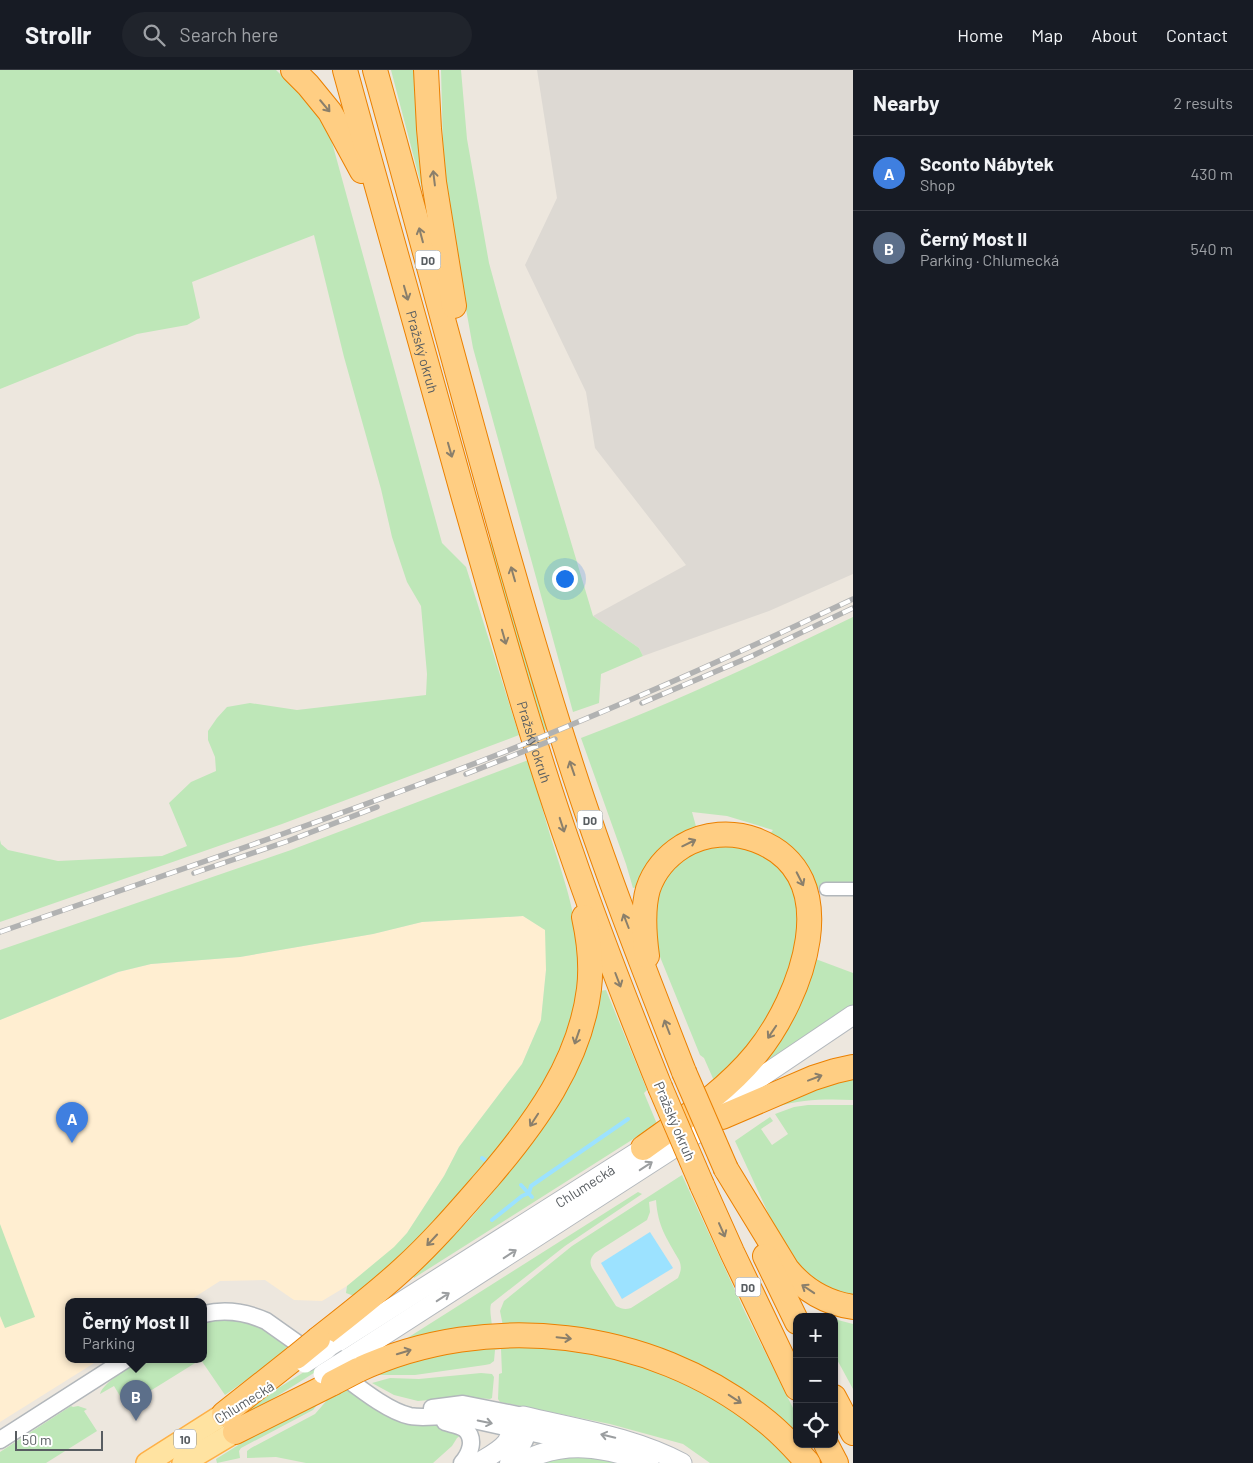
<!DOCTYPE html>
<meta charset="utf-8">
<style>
body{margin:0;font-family:Barlow,sans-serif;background:#20242c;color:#f1f3f6}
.controls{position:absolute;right:15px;bottom:15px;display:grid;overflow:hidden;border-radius:10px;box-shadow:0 1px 4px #0004}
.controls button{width:45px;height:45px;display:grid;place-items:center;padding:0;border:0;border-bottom:1px solid #363941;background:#171b24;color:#f1f3f6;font:25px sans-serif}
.scale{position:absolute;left:15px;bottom:12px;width:88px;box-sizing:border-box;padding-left:5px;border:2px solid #585d61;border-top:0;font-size:14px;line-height:18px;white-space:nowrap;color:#585d61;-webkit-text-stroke:4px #fff;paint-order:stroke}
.you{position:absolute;left:564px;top:508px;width:18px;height:18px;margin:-12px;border:4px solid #fff;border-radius:50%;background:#1a73e8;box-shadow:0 0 0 8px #1a73e833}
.badge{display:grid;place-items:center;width:32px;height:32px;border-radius:50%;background:#1a73e8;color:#fff;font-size:16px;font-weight:700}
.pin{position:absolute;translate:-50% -41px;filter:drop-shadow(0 1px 2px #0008)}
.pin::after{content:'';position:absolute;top:26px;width:18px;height:15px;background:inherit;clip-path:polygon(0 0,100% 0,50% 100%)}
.popup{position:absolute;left:65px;top:1228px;width:142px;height:65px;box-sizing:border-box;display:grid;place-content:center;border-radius:10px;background:#171b24;filter:drop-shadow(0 1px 4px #0005);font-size:16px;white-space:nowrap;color:#9ea1a6}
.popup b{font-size:19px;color:#f1f3f6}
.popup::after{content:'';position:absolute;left:50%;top:100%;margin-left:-10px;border:10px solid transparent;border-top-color:#171b24}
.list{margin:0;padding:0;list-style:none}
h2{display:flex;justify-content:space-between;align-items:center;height:65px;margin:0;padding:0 20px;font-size:21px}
h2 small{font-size:16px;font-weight:400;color:#9ea1a6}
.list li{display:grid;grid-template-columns:32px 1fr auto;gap:15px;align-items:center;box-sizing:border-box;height:75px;padding:0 20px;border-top:1px solid #363941}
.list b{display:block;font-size:19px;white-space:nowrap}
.list p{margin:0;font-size:16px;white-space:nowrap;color:#9ea1a6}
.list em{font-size:16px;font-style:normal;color:#9ea1a6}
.icon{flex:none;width:28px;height:28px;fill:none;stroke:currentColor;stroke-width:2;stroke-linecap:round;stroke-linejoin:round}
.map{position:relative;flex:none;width:853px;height:1393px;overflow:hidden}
header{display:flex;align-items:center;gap:30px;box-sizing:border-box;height:70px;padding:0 25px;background:#171b24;border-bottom:1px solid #363941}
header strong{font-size:24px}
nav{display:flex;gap:28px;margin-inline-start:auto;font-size:18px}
.search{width:350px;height:45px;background:#20242c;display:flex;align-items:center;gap:12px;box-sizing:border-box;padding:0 18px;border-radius:28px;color:#9ea1a6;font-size:19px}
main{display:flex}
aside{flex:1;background:#171b24}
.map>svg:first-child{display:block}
.commercial{fill:#ffeed1}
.industrial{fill:#ddd9d3}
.green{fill:#bee7b8;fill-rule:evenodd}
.water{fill:#9ce2ff}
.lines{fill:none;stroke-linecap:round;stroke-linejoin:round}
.stream{stroke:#9ce2ff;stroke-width:4}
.minor-casing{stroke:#b2b7bb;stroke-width:15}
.tertiary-casing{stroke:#b2b7bb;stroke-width:19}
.secondary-casing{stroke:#b3b8bd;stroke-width:21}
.primary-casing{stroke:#feb046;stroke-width:24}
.motorway-casing{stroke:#eb8000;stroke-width:26}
.minor{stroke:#fff;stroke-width:12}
.tertiary{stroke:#fff;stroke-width:16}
.secondary{stroke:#fff;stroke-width:19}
.primary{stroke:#ffe3a1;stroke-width:21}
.motorway{stroke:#ffce83;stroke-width:24}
.rail-casing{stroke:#b1b2b2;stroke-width:5.5}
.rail{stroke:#fff;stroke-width:4;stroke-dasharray:11;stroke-linecap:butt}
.secondary-bridge-casing{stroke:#b3b8bd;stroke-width:21;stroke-linecap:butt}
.motorway-bridge-casing{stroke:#eb8000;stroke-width:26;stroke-linecap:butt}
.secondary-bridge{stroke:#fff;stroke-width:19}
.motorway-bridge{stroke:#ffce83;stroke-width:24}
.oneway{stroke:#8a7f6b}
.oneway2{stroke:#9b9ea0}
.labels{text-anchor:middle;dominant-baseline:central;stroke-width:4;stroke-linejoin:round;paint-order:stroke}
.shield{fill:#fff;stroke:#8a8e90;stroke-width:1}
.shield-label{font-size:12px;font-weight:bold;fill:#585d61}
.street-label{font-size:14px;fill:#585d61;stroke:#fff}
</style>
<header>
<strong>Strollr</strong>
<div class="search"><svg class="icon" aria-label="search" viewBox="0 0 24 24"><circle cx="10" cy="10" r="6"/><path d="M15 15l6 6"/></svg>Search here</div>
<nav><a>Home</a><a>Map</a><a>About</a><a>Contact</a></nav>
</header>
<main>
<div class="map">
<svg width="853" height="1393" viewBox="0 0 853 1393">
<rect width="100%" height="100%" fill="#ede7de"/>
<!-- commercial -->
<path class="commercial" d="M523 846 546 860V900L541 950 522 994 459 1077 444 1106 407 1163 395 1177 347 1216 322 1231 294 1230 265 1210 220 1211 187 1232H68V1290H99L0 1352V950L119 902 151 894 240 887 373 864 422 852Z"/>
<!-- industrial -->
<path class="industrial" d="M537 0H853V504L769 541 643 586 639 578 593 546 686 495 595 378 586 322 525 195 557 128Z"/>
<!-- green -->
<g class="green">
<path d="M0 0H276L323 46 333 76 442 473 466 497 519 665 282 754 0 852V770L1 774 8 780 58 791 162 786 187 776 169 733 191 712 216 701 215 687 208 670V661L217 648 227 637 250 633 297 640 426 625 427 604 421 536 407 512 392 467 381 419 344 287 314 165 192 212 200 248 187 255 137 264 0 319Z"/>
<path d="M391 0H416L425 130Z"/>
<path d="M441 0H461L467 69 489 193 501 237 593 546 639 578 643 586 601 604 599 633 573 642 473 278 444 116Z"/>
<path d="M491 472H495L550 658 540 662 487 473Z"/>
<path d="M853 547V814L815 819 769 765 773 760 727 746 692 742 697 760 638 817 633 818 626 794 581 668C674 633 764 590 853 547Z"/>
<path d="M531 689C536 709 539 729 545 748 557 790 574 831 578 876 585 952 542 1020 499 1078 471 1115 440 1151 408 1184 392 1199 372 1212 354 1226L346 1223 347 1216 394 1177 407 1163 444 1106 459 1077 522 994 541 950 546 900 545 860 523 846 422 852 373 864 240 887 151 894 118 902 0 950V880L291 780Z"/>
<path d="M718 773 763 782 787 805 802 847 793 893 759 966 715 1013 704 988 700 985 656 877V820L683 786Z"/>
<path d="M813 888 853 903V939L754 999Z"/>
<path d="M606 920 647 1020 644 1023 657 1054 414 1208 413 1206 471 1148 497 1117 538 1061 600 921Z"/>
<path d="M853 1004V1030C826 1029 802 1029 776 1037V1034Z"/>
<path d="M808 1035H853V1229L838 1225 801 1201 781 1171 735 1071 770 1047 773 1051 761 1059 772 1075 788 1064 775 1044 794 1037Z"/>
<path d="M682 1105 745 1242 797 1346V1367L732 1317 503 1256 500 1241 504 1231 572 1176ZM656 1130C658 1157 666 1167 679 1190 682 1197 681 1201 678 1208L631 1238C625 1240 622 1239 616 1236L593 1200C589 1193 590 1188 595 1183L647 1150 650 1142 649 1132Z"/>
<path d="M638 1122 642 1124 565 1176 491 1234C489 1240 492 1251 492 1258L401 1272Z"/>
<path d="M0 1154 35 1247 5 1258 0 1246Z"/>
<path d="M219 1249C254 1252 263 1258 290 1279L225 1325 201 1290H204V1252Z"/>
<path d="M834 1249 853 1254V1319L834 1284Z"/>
<path d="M545 1275 645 1295 727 1334 799 1393H710L683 1374 610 1354 500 1332 498 1329 499 1304 502 1303 501 1279 495 1280 494 1291 490 1294 485 1295 415 1305H375L433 1283Z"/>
<path d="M142 1290H200L126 1336 114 1316 100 1324C104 1311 131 1297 142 1290Z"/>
<path d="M312 1297 317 1301 204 1372 200 1367Z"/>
<path d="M481 1303 492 1304 494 1307 492 1328 490 1329 462 1327 418 1331 394 1325 372 1313 390 1308 419 1309Z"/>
<path d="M348 1319 378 1341 392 1347 443 1356 461 1365 457 1368 452 1376 433 1393H306L276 1387 247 1388V1381L251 1378 315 1344 328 1329Z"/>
<path d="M327 1323 313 1340 241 1378 239 1381 240 1388 217 1393 216 1389 261 1361Z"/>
<path d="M71 1336 73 1337 78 1336 87 1339 84 1341 97 1361 46 1393H0V1382Z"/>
<path d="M568 1384 629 1393H535Z"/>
</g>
<!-- water -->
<path class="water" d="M650 1162 673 1198 622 1229 601 1193Z"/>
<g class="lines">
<!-- stream -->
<g class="stream">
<path d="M482 1088 485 1090"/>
<path d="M521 1115 532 1127"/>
<path d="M492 1150 522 1126 529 1123 531 1116 628 1049"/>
</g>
<defs>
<path id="minor" d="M826 819H853"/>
<g id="tertiary">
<path d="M204 1244C225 1239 246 1242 266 1251L314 1285"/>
<path d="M338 1302C357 1316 387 1341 410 1346 426 1349 443 1344 460 1347L582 1374"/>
<path d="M432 1338 463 1334 523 1346C536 1362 519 1381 508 1393"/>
<path d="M445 1352C451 1354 460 1355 465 1359 476 1369 470 1384 462 1393"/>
<path d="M0 1370 125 1290"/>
</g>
<g id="secondary">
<path d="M711 1037 761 1007 853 945"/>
<path id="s1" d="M327 1279 653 1072"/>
<path d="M347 1289 719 1049"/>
<path d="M478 1393C488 1387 500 1381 507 1372 513 1362 511 1351 523 1346 577 1359 633 1367 682 1393"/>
<path d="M520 1393C563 1369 605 1377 649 1393"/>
</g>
<g id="primary">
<path d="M147 1393 224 1344"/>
<path d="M183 1393 235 1362"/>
</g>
<g id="motorway">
<path d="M293 0 308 15 330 42 362 101"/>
<path id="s2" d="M345 0C384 143 424 286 464 428 498 547 530 666 571 782 598 861 629 940 660 1017"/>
<path d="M375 0C439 228 496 459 568 685 602 792 643 897 684 1002"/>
<path d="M426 0 429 59 434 112 454 236"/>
<path d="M722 1047 813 1008 835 1001 853 997"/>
<path d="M643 1078C683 1049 725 1022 756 984 801 929 849 805 756 770 732 761 705 763 683 776 667 786 654 801 648 819 642 840 644 864 647 886"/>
<path d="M726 1099 787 1199C804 1220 827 1233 853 1237"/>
<path d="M702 1115 732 1182 797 1318"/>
<path d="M765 1186 797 1252"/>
<path d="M318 1269C347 1246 376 1224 403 1199 434 1171 461 1139 489 1107 535 1053 580 992 589 919 592 895 589 870 584 847"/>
<path d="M358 1300C488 1240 650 1259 762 1348 779 1361 794 1377 808 1393"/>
<path d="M834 1327 853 1363"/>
<path d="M224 1344 296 1287"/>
<path d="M235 1362 333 1313"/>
<path d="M826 1374 836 1393"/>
</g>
</defs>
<!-- minor casing -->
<use href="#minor" class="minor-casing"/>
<!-- tertiary casing -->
<use href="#tertiary" class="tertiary-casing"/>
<!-- secondary casing -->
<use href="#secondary" class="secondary-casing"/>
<!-- primary casing -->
<use href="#primary" class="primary-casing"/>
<!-- motorway casing -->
<use href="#motorway" class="motorway-casing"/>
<!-- minor -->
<use href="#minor" class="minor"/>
<!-- tertiary -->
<use href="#tertiary" class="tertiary"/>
<!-- secondary -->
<use href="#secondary" class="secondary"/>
<!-- primary -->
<use href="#primary" class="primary"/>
<!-- motorway -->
<use href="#motorway" class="motorway"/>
<defs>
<g id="rail">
<path d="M642 633 752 586 853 538"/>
<path d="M466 704 555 669"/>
<path d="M194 803 288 771 377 737"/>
<path d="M0 862C165 805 331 749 494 686 616 638 735 585 853 529"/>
</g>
</defs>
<!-- rail casing -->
<use href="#rail" class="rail-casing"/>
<!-- rail -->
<use href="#rail" class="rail"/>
<defs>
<g id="secondary-bridge">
<path d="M305 1293 327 1279"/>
<path d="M323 1304 347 1289"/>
</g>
<g id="motorway-bridge">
<path d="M684 1002 726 1099"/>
<path d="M660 1017 702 1115"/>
<path d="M296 1287 318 1269"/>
<path d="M333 1313 358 1300"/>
</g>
</defs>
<!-- secondary-bridge casing -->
<use href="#secondary-bridge" class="secondary-bridge-casing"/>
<!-- motorway-bridge casing -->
<use href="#motorway-bridge" class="motorway-bridge-casing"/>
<!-- secondary-bridge -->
<use href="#secondary-bridge" class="secondary-bridge"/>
<!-- motorway-bridge -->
<use href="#motorway-bridge" class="motorway-bridge"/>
</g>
<!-- one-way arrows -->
<defs><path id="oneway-shaft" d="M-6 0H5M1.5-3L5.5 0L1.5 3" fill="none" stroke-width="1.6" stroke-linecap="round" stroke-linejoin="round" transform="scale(1.25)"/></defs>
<g class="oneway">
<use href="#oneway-shaft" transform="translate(325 36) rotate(50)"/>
<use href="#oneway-shaft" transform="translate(434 108) rotate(-97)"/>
<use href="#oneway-shaft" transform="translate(421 165) rotate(-105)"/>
<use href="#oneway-shaft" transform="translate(406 223) rotate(74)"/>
<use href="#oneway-shaft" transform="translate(450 380) rotate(74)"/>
<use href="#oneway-shaft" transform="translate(513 504) rotate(-106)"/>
<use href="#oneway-shaft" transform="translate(504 567) rotate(74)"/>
<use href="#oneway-shaft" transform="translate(572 698) rotate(-109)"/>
<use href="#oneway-shaft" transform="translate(562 755) rotate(72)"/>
<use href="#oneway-shaft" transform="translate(689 773) rotate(-26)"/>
<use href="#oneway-shaft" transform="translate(800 809) rotate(63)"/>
<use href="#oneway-shaft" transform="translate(626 851) rotate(-111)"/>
<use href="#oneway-shaft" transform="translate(618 910) rotate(69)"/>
<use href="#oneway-shaft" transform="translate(667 957) rotate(-111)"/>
<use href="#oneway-shaft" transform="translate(772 962) rotate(124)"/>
<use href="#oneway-shaft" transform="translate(577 967) rotate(109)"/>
<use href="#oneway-shaft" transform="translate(815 1008) rotate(-21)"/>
<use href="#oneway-shaft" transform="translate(534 1050) rotate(123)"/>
<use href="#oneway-shaft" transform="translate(722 1160) rotate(66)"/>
<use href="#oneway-shaft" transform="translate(432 1170) rotate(133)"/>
<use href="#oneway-shaft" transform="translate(808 1219) rotate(-146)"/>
<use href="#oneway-shaft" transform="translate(564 1268) rotate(6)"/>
<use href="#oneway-shaft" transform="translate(404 1282) rotate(-17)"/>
<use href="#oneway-shaft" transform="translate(735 1329) rotate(33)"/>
</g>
<g class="oneway2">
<use href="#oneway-shaft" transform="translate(646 1096) rotate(-33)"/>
<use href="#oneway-shaft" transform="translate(510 1184) rotate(-33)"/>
<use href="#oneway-shaft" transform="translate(443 1227) rotate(-33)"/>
<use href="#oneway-shaft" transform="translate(485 1352) rotate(12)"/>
<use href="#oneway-shaft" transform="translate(608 1366) rotate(-166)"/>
</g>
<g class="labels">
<!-- shield labels -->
<g class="shield">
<rect x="415.5" y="180.5" width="25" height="19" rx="4"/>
<rect x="577.5" y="740.5" width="25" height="19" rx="4"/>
<rect x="735.5" y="1207.5" width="25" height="19" rx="4"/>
<rect x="174" y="1359.5" width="22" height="19" rx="4"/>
</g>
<g class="shield-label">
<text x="428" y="190">D0</text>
<text x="590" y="750">D0</text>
<text x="748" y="1217">D0</text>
<text x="185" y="1369">10</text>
</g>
<!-- street labels -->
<g class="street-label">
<text stroke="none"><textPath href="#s2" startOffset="292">Pražský okruh</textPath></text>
<text stroke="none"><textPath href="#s2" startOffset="698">Pražský okruh</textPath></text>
<text transform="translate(675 1051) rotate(67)">Pražský okruh</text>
<text stroke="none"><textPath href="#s1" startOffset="305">Chlumecká</textPath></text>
<text transform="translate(244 1332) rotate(-32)">Chlumecká</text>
</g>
</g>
</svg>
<div class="controls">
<button>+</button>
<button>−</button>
<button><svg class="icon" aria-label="locate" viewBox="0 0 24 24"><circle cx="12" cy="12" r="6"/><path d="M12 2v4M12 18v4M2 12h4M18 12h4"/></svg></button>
</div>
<div class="scale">50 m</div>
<div class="you"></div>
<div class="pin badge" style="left:72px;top:1073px;background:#3f7fe0">A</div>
<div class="pin badge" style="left:136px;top:1351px;background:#5c6f8a">B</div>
<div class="popup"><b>Černý Most II</b>Parking</div>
</div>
<aside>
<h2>Nearby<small>2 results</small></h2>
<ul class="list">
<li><span class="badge" style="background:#3f7fe0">A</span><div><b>Sconto Nábytek</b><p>Shop</p></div><em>430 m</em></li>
<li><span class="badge" style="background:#5c6f8a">B</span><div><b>Černý Most II</b><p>Parking · Chlumecká</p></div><em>540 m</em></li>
</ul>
</aside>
</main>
